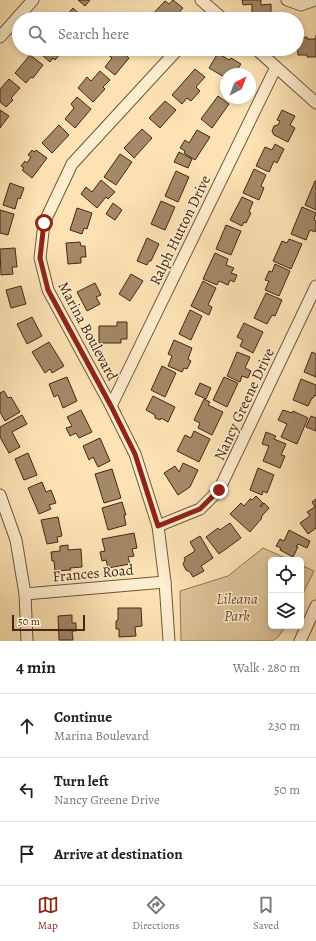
<!DOCTYPE html>
<meta charset="utf-8">
<style>
body{margin:0;font-family:Alegreya,serif;background:#f2f2f2;color:#202124}
.controls{position:absolute;right:12px;bottom:12px;display:grid;overflow:hidden;border-radius:6px;box-shadow:0 2px 6px #0003}
.controls button{width:36px;height:36px;display:grid;place-items:center;padding:0;border:0;border-bottom:1px solid #e0e0e0;background:#fff;color:#202124;font:20px sans-serif}
.compass{position:absolute;left:220px;top:68px;width:36px;height:36px;border-radius:50%;background:#fff;box-shadow:0 2px 6px #0003;rotate:42deg}
.scale{position:absolute;left:12px;bottom:10px;width:73px;box-sizing:border-box;padding-left:4px;border:2px solid #442715;border-top:0;font-size:11px;line-height:14px;white-space:nowrap;color:#442715;-webkit-text-stroke:3px #feedce;paint-order:stroke}
.stop{position:absolute;width:12px;height:12px;margin:-9px;border:3px solid #8f2418;border-radius:50%;background:#fff}
.stop.end{background:#8f2418;border-color:#fff;box-shadow:0 1px 4px #0008}
.list{margin:0;padding:0;list-style:none}
h2{display:flex;justify-content:space-between;align-items:center;height:52px;margin:0;padding:0 16px;font-size:17px}
h2 small{font-size:13px;font-weight:400;color:#757577}
.list li{display:grid;grid-template-columns:26px 1fr auto;gap:12px;align-items:center;box-sizing:border-box;height:64px;padding:0 16px;border-top:1px solid #e0e0e0}
.list b{display:block;font-size:15px;white-space:nowrap}
.list p{margin:0;font-size:13px;white-space:nowrap;color:#757577}
.list em{font-size:13px;font-style:normal;color:#757577}
.icon{flex:none;width:22px;height:22px;fill:none;stroke:currentColor;stroke-width:2;stroke-linecap:round;stroke-linejoin:round}
.map{position:relative;flex:none;width:316px;height:641px;overflow:hidden}
.search{position:absolute;background:#fff;box-shadow:0 2px 6px #0003;left:12px;right:12px;top:12px;height:44px;display:flex;align-items:center;gap:10px;box-sizing:border-box;padding:0 14px;border-radius:22px;color:#757577;font-size:15px}
.sheet{height:244px;background:#fff}
nav{display:flex;justify-content:space-around;align-items:center;box-sizing:border-box;height:56px;border-top:1px solid #e0e0e0;background:#fff;font-size:11px;color:#757577}
nav a{display:grid;justify-items:center;gap:2px}
nav .on{color:#8f2418}
.map>svg:first-child{display:block}
.green{fill:#dec399;stroke:#917557}
.building{fill:#a48968;stroke:#442715}
.lines{fill:none;stroke-linecap:round;stroke-linejoin:round}
.minor-casing{stroke:#72563d;stroke-width:13}
.minor{stroke:#feedce;stroke-width:11}
.route{stroke:#8f2418;stroke-width:5}
.labels{text-anchor:middle;dominant-baseline:central;stroke-width:3;stroke-linejoin:round;paint-order:stroke}
.street-label{font-size:15px;fill:#442715;stroke:#feedce}
.park-label{font-size:15px;font-style:italic;fill:#6a4e36;stroke:#feedce}
</style>
<div class="map">
<svg width="316" height="641" viewBox="0 0 316 641">
<rect width="100%" height="100%" fill="#fde3b4"/>
<filter id="stains"><feTurbulence type="fractalNoise" baseFrequency=".005" numOctaves="4"/><feColorMatrix values="0 0 0 0 .2 0 0 0 0 .09 0 0 0 0 .02 0 0 0 .5 -.17"/></filter>
<radialGradient id="worn" r=".72"><stop offset=".6" stop-color="#630" stop-opacity="0"/><stop offset="1" stop-color="#630" stop-opacity=".3"/></radialGradient>
<!-- green -->
<g class="green">
<path d="M263 548 290 560H271V626H286L278 637 272 641H181L180 591 228 576Z"/>
<path d="M301 565 314 571 301 597Z"/>
</g>
<!-- building -->
<g class="building">
<path d="M78 0H90L85 6Z"/>
<path d="M173 0 183 8 173 19 149 18 165 1 169 4Z"/>
<path d="M242 0H261V5L271 4V13H280L281 19H262V13H252V4L243 5Z"/>
<path d="M73 8 85 19H63Z"/>
<path d="M316 35V57H307V55H298L297 38 307 37V39H316Z"/>
<path d="M47 49H64L55 60 53 58 50 62 42 55Z"/>
<path d="M112 49H118L129 58 115 75 105 67 112 58 107 54Z"/>
<path d="M137 49H145L142 53Z"/>
<path d="M218 53 229 60 231 58 241 64 235 73 238 74H226V78L209 68Z"/>
<path d="M30 55 43 65 33 78 31 77 26 83 15 73Z"/>
<path d="M195 69 205 77 196 87 200 91 191 101 187 98 182 104 172 95Z"/>
<path d="M100 71 110 80 103 87 105 89 93 102 78 88 87 77 91 81Z"/>
<path d="M9 79 20 88 11 98 13 100 6 107 0 102V89Z"/>
<path d="M218 96 229 104 212 128 201 119Z"/>
<path d="M77 97 91 109 75 128 65 119 74 108 71 104Z"/>
<path d="M165 101 176 110 160 128 149 118Z"/>
<path d="M0 110 9 116 0 128Z"/>
<path d="M282 110 295 116 290 125 295 128 288 142 274 135 272 131 274 126 278 125 280 121 277 120Z"/>
<path d="M59 125 69 135 52 153 42 143Z"/>
<path d="M142 129 152 138 134 158 124 148Z"/>
<path d="M197 130 210 137 195 160 184 153 185 151 180 148 185 140 189 143Z"/>
<path d="M275 144 284 149 277 163 274 161 269 172 256 166 265 147 272 150Z"/>
<path d="M32 150 34 152 36 150 47 158 32 178 22 170 24 168 21 166 25 161 27 163 31 157 28 155Z"/>
<path d="M179 152 192 159 188 168 174 162Z"/>
<path d="M120 154 132 162 116 185 104 177Z"/>
<path d="M254 169 266 175 261 186 264 188 259 200 243 193Z"/>
<path d="M176 171 189 177 178 202 165 196Z"/>
<path d="M101 180 115 192 108 199 106 197 97 208 81 194 86 187 92 192Z"/>
<path d="M315 181H316V210L305 205Z"/>
<path d="M10 183 24 188 20 199 18 198 15 209 3 205Z"/>
<path d="M242 197 253 202 249 212 251 213 246 223 244 222 242 226 230 220Z"/>
<path d="M161 201 175 207 165 230 151 224Z"/>
<path d="M113 203 122 210 115 220 106 214Z"/>
<path d="M302 207 316 213 314 220 316 221V229L315 232 310 230 306 240 291 234Z"/>
<path d="M77 208 92 213 87 229 84 228 82 234 70 230Z"/>
<path d="M0 210 14 214 8 235 0 233Z"/>
<path d="M226 225 241 231 231 255 216 249Z"/>
<path d="M147 238 159 244 151 261H149L147 265 137 261Z"/>
<path d="M289 239 302 244 291 269 273 261 282 241 287 243Z"/>
<path d="M80 242 81 246H85L86 257H81V263L68 264 66 243Z"/>
<path d="M15 248 17 267H12L13 274 1 275 0 249Z"/>
<path d="M215 253 228 259 226 265 234 268 231 273 237 275 234 282 230 280 228 285 219 281 217 285 203 279Z"/>
<path d="M275 264 290 271 279 296 265 290 269 281 265 280 269 271 272 272Z"/>
<path d="M131 274 143 281 130 301 119 294Z"/>
<path d="M203 281 216 288 208 305 212 307 209 315 191 306Z"/>
<path d="M95 283 101 295 96 297 100 304 87 311 77 292Z"/>
<path d="M21 286 26 304 11 308 6 290Z"/>
<path d="M266 293 282 300 275 316 272 315 267 324 254 318Z"/>
<path d="M190 310 202 316 191 340 179 334Z"/>
<path d="M32 317 42 336 27 344 17 324Z"/>
<path d="M117 322H127V339H121V343H99V326H117Z"/>
<path d="M244 323 263 332 253 353 240 346 243 340 237 337Z"/>
<path d="M174 340 192 348 188 359 191 361 187 369 184 368 182 372 168 366 172 356 168 354Z"/>
<path d="M49 342 64 366 52 373 50 369 45 373 32 352Z"/>
<path d="M237 352 250 357 245 368 251 371 248 378 242 376 240 382 227 376Z"/>
<path d="M312 352 316 354V377L304 372Z"/>
<path d="M162 366 176 373 165 397 151 390Z"/>
<path d="M67 377 77 401 63 408 58 395 54 397 49 384Z"/>
<path d="M224 377 238 383 227 407 213 400Z"/>
<path d="M301 379 316 385V396L315 395 313 398H312L308 406 293 400Z"/>
<path d="M200 383 211 388 206 399 195 394Z"/>
<path d="M4 391 8 398 11 397 20 412 5 421 0 412V393Z"/>
<path d="M153 396 175 407 168 422 161 418 160 420 155 418V415L146 410Z"/>
<path d="M204 399 210 402 208 405 223 412 212 435 198 428 200 423 194 420Z"/>
<path d="M81 410 92 432 79 438 76 433 70 436 66 428 72 426 67 417Z"/>
<path d="M283 410 292 413 293 411 308 418 297 444 281 437 287 424 278 420Z"/>
<path d="M22 415 27 424 12 432 20 447 9 453 0 437V427Z"/>
<path d="M311 416 316 418V431L306 427Z"/>
<path d="M194 431 210 439 199 462 177 451 185 435 191 438Z"/>
<path d="M266 432 276 436 274 439 286 444 281 455 285 456 280 468 263 461 269 446 262 444Z"/>
<path d="M100 438 110 461 98 467 93 457 89 460 83 446Z"/>
<path d="M28 453 37 475 24 480 15 459Z"/>
<path d="M183 463 198 470 190 487 178 495 164 473 175 466 179 472Z"/>
<path d="M258 468 274 475 267 493 263 491 262 495 250 490Z"/>
<path d="M112 469 121 498 104 503 95 474Z"/>
<path d="M42 482 46 492 51 490 56 503 49 505 51 509 39 514 28 488Z"/>
<path d="M256 496 263 503 260 506 261 507 264 503 269 508 261 517 262 518 250 532 230 514 241 503 244 506 250 499 252 500Z"/>
<path d="M316 499V528L308 534 300 523 310 516 307 512 315 507 312 502Z"/>
<path d="M122 502 126 515H124L126 525 108 530 102 508Z"/>
<path d="M58 517 62 536 57 537 58 542 47 544 41 520Z"/>
<path d="M230 523 241 538 219 554 206 537 218 528 220 530Z"/>
<path d="M289 530 310 541 307 548 298 544 296 547H298L293 557 280 550 281 548 276 546 280 539 284 541Z"/>
<path d="M134 533 137 548 132 549 134 556 128 557 130 564 108 568 106 560 102 561 100 552 105 551 102 539Z"/>
<path d="M200 536 213 558 201 566 204 571 193 577 190 572 186 570 183 564 185 560 184 558 195 551 190 542Z"/>
<path d="M68 545V550L81 549 82 567 70 568 71 570 55 571 54 561H52L51 552 60 551V546Z"/>
<path d="M118 608H141L142 626 135 627 136 636 119 637V629H116V621L118 620Z"/>
<path d="M72 615V623H76V631H72L73 640H59L58 616Z"/>
</g>
<g class="lines">
<defs>
<g id="minor">
<path d="M201 0 223 19"/>
<path d="M287 0 301 5 315 0"/>
<path d="M0 37 33 0"/>
<path d="M256 49 316 103"/>
<path d="M111 406 276 67"/>
<path d="M0 495 16 540 25 594 27 641"/>
<path d="M158 526 200 509 219 490 316 286"/>
<path d="M25 594 165 582"/>
<path d="M169 641 165 582 158 526 135 454 111 406 48 290 40 258 44 223 72 164 178 49"/>
<path d="M300 641 316 606"/>
</g>
</defs>
<!-- minor casing -->
<use href="#minor" class="minor-casing"/>
<!-- minor -->
<use href="#minor" class="minor"/>
</g>
<g class="lines">
<!-- route -->
<path class="route" d="M44 223 40 258 48 290 111 406 135 454 158 526 200 509 219 490"/>
</g>
<g class="labels">
<!-- street labels -->
<g class="street-label">
<text transform="translate(180 230) rotate(-64)">Ralph Hutton Drive</text>
<text transform="translate(88 331) rotate(62)">Marina Boulevard</text>
<text transform="translate(244 404) rotate(-65)">Nancy Greene Drive</text>
<text transform="translate(93 573) rotate(-5)">Frances Road</text>
</g>
<!-- park labels -->
<g class="park-label">
<text x="237" y="599">Lileana<tspan x="237" dy="17">Park</tspan></text>
</g>
</g>
<rect width="100%" height="100%" filter="url(#stains)"/>
<rect width="100%" height="100%" fill="url(#worn)"/>
</svg>
<div class="controls">
<button><svg class="icon" aria-label="locate" viewBox="0 0 24 24"><circle cx="12" cy="12" r="6"/><path d="M12 2v4M12 18v4M2 12h4M18 12h4"/></svg></button>
<button><svg class="icon" aria-label="layers" viewBox="0 0 24 24"><path d="M12 4l9 5-9 5-9-5zM3 14l9 5 9-5"/></svg></button>
</div>
<svg class="compass" viewBox="-18 -18 36 36"><path d="M0-13l5 13h-10z" fill="#e53935"/><path d="M0 13l5-13h-10z" fill="#757577"/></svg>
<div class="scale">50 m</div>
<div class="stop" style="left:44px;top:223px"></div>
<div class="stop end" style="left:219px;top:490px"></div>
<div class="search"><svg class="icon" aria-label="search" viewBox="0 0 24 24"><circle cx="10" cy="10" r="6"/><path d="M15 15l6 6"/></svg>Search here</div>
</div>
<section class="sheet">
<h2>4 min<small>Walk · 280 m</small></h2>
<ul class="list">
<li><svg class="icon" aria-label="ahead" viewBox="0 0 24 24"><path d="M12 20V5M6 11l6-6 6 6"/></svg><div><b>Continue</b><p>Marina Boulevard</p></div><em>230 m</em></li>
<li><svg class="icon" aria-label="left" viewBox="0 0 24 24"><path d="M17 20v-9H6M10 6l-5 5 5 5"/></svg><div><b>Turn left</b><p>Nancy Greene Drive</p></div><em>50 m</em></li>
<li><svg class="icon" aria-label="arrive" viewBox="0 0 24 24"><path d="M6 21V4h12l-3 4 3 4H6"/></svg><div><b>Arrive at destination</b></div></li>
</ul>
</section>
<nav>
<a class="on"><svg class="icon" aria-label="map" viewBox="0 0 24 24"><path d="M3 6l6-2 6 2 6-2v14l-6 2-6-2-6 2zM9 4v14M15 6v14"/></svg>Map</a>
<a><svg class="icon" aria-label="directions" viewBox="0 0 24 24"><path d="M12 3l9 9-9 9-9-9zM9 14v-3h6M13 9l2 2-2 2"/></svg>Directions</a>
<a><svg class="icon" aria-label="saved" viewBox="0 0 24 24"><path d="M7 4h10v16l-5-4-5 4z"/></svg>Saved</a>
</nav>
